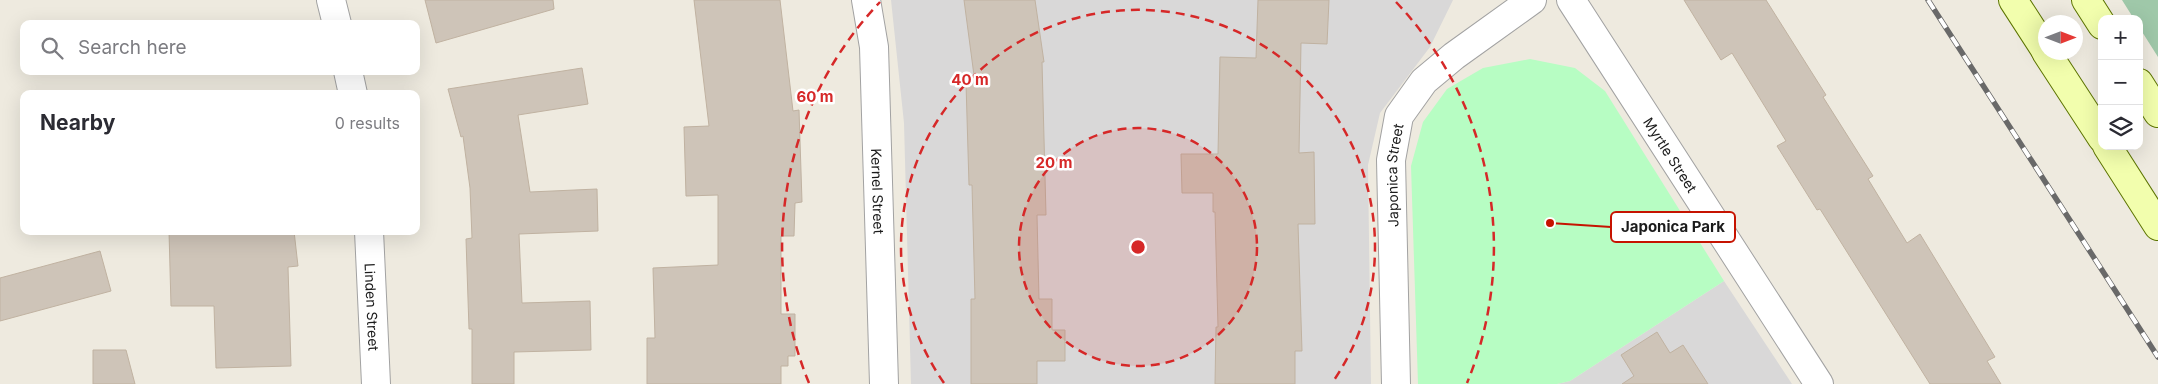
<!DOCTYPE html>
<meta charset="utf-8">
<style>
body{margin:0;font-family:Inter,sans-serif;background:#f7f7f7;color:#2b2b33}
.controls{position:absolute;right:15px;top:15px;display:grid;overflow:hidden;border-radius:10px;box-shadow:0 5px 20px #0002}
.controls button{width:45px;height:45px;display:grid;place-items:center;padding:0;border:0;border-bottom:1px solid #e1e1e2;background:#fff;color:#2b2b33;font:25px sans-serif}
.compass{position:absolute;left:2038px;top:15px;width:45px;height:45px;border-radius:50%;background:#fff;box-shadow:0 5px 20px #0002;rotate:90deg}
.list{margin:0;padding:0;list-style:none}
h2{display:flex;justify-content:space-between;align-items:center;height:65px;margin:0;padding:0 20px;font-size:21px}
h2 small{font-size:16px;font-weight:400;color:#7c7c81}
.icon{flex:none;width:28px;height:28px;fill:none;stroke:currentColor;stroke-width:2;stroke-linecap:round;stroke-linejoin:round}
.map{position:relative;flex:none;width:2158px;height:384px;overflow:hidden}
.search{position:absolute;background:#fff;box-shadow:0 5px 20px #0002;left:20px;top:20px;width:400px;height:55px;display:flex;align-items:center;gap:12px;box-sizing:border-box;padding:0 18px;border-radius:10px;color:#7c7c81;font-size:19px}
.panel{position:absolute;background:#fff;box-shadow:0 5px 20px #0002;left:20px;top:90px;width:400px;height:145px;border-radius:10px}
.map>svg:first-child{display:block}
.residential{fill:#d9d8d8}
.cemetery{fill:#9fc8a9}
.park{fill:#b7fdc3}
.building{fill:#cec4b8;stroke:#c0b2a1}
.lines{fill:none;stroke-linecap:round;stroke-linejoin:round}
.minor-casing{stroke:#a2a2a2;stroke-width:30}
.secondary-casing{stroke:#5c7400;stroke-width:30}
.minor{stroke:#fff;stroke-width:28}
.secondary{stroke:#f2fead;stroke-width:28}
.rail-casing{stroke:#696969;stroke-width:5.5}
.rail{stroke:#fff;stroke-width:4;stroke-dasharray:11;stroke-linecap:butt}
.ring{fill:none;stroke:#d62828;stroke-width:2.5;stroke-dasharray:9 6}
.labels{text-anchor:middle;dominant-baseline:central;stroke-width:5;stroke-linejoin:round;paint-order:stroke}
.street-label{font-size:14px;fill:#1b1b1b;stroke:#fff}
.centre{fill:#d62828;stroke:#fff;stroke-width:2.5}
.ring-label{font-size:15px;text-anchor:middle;font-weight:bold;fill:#d62828;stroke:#fff;stroke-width:5;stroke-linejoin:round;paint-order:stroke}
.leader{fill:none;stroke:#c61300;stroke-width:2}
.callout-dot{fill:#c61300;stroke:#fff;stroke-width:2}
.callout{fill:#fff;stroke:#c61300;stroke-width:2}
.callout-label{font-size:15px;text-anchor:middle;font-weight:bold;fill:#1b1b1b}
</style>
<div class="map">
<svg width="2158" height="384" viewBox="0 0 2158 384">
<rect width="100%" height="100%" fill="#eeeadf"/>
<!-- residential -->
<g class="residential">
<path d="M891 0H1453L1430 47 1380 113 1368 165 1371 384H911L904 123Z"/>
<path d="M1724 281 1792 384H1557L1570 381Z"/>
</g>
<!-- cemetery -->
<path class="cemetery" d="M2122 0H2158V57L2139 27V19H2134Z"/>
<!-- park -->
<path class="park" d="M1530 59 1575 68 1605 91 1724 281 1570 381 1557 384H1418L1411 166 1423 122 1447 89 1483 68Z"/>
<!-- building -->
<g class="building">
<path d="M425 0H553L554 9 436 43Z"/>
<path d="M694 0H780L793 111 799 110 802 202 795 203 794 236H781V314H795V356H788V366H781V384H647V338H655L653 268 718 265V195L686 196 684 127 709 126Z"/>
<path d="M964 0H1035L1044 62H1042L1046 215H1037L1039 299H1052V330H1065V361H1037V384H971V299H975L972 185H969L966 83H975Z"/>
<path d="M1258 0H1329L1327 44 1301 43 1299 153 1314 152 1315 224H1298L1302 351H1295V384H1215L1216 327H1218L1215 212H1213V193H1182L1181 154H1218L1220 57 1256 58Z"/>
<path d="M1684 0H1766L1826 95 1823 97 1873 176 1868 179 1907 243 1920 234 1995 357 1987 361 2001 384H1930L1820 209 1817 210 1777 146 1786 141 1732 53 1721 60Z"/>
<path d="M582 68 588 104 518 115 530 192 597 189 598 231 519 234 522 303 590 301 591 350 514 352V384H472V329H469L466 239 472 238 470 188 463 136 461 137 448 89Z"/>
<path d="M169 231H294L298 266 288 267 291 366 216 368 214 306H171Z"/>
<path d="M100 251 111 291 0 321V278Z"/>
<path d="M1657 332 1670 353 1683 345 1708 384H1622L1634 376 1621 355Z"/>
<path d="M93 350H126L135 384H93Z"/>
</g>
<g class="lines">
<defs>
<g id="minor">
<path d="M331 0 337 24"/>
<path id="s1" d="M866 0 874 47 884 384"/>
<path id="s2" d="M1571 0 1819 384"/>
<path d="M348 71 353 94"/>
<path id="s3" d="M369 231 376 384"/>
<path id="s4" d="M1396 384 1391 160 1399 116 1424 81 1454 56 1532 0"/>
</g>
<g id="secondary">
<path d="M2013 0 2046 51"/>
<path d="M2086 0 2102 25"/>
<path d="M2046 52 2102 138"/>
<path d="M2139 83 2158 113"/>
<path d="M2107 146 2158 226"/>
</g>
</defs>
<!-- minor casing -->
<use href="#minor" class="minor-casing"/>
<!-- secondary casing -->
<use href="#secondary" class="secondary-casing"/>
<!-- minor -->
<use href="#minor" class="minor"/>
<!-- secondary -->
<use href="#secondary" class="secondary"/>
<defs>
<path id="rail" d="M1928 0 2158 357"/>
</defs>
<!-- rail casing -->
<use href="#rail" class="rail-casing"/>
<!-- rail -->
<use href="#rail" class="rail"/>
</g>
<!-- distance rings -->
<circle cx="1138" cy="247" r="119" fill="#d62828" fill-opacity=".12"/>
<g class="ring">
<circle cx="1138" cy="247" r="119"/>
<path d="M944 383A237 237 0 1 1 1332 383"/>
<path d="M809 383A356 356 0 0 1 880 2M1396 2A356 356 0 0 1 1467 383"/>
</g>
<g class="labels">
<!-- street labels -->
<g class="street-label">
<text stroke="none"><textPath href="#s2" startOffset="184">Myrtle Street</textPath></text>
<text stroke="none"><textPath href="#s4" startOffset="209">Japonica Street</textPath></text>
<text stroke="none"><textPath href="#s1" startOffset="192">Kernel Street</textPath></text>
<text stroke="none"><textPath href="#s3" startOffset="76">Linden Street</textPath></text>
</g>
</g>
<circle cx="1138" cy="247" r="8" class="centre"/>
<g class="ring-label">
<text x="970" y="85">40 m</text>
<text x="815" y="102">60 m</text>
<text x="1054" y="168">20 m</text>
</g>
<!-- callouts -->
<path class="leader" d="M1550 223L1611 227"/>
<circle class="callout-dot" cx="1550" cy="223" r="5"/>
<rect class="callout" x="1611" y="212" width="124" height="30" rx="5"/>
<g class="callout-label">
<text x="1673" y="232">Japonica Park</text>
</g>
</svg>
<div class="controls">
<button>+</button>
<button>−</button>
<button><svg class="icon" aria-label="layers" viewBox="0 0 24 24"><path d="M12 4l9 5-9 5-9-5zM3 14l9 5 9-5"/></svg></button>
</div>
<svg class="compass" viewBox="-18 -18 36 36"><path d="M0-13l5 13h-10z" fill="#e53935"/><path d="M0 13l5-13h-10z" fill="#7c7c81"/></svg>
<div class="search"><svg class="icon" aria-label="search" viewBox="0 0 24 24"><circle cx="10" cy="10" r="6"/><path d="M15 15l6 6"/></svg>Search here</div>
<section class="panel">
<h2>Nearby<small>0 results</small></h2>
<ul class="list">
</ul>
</section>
</div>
